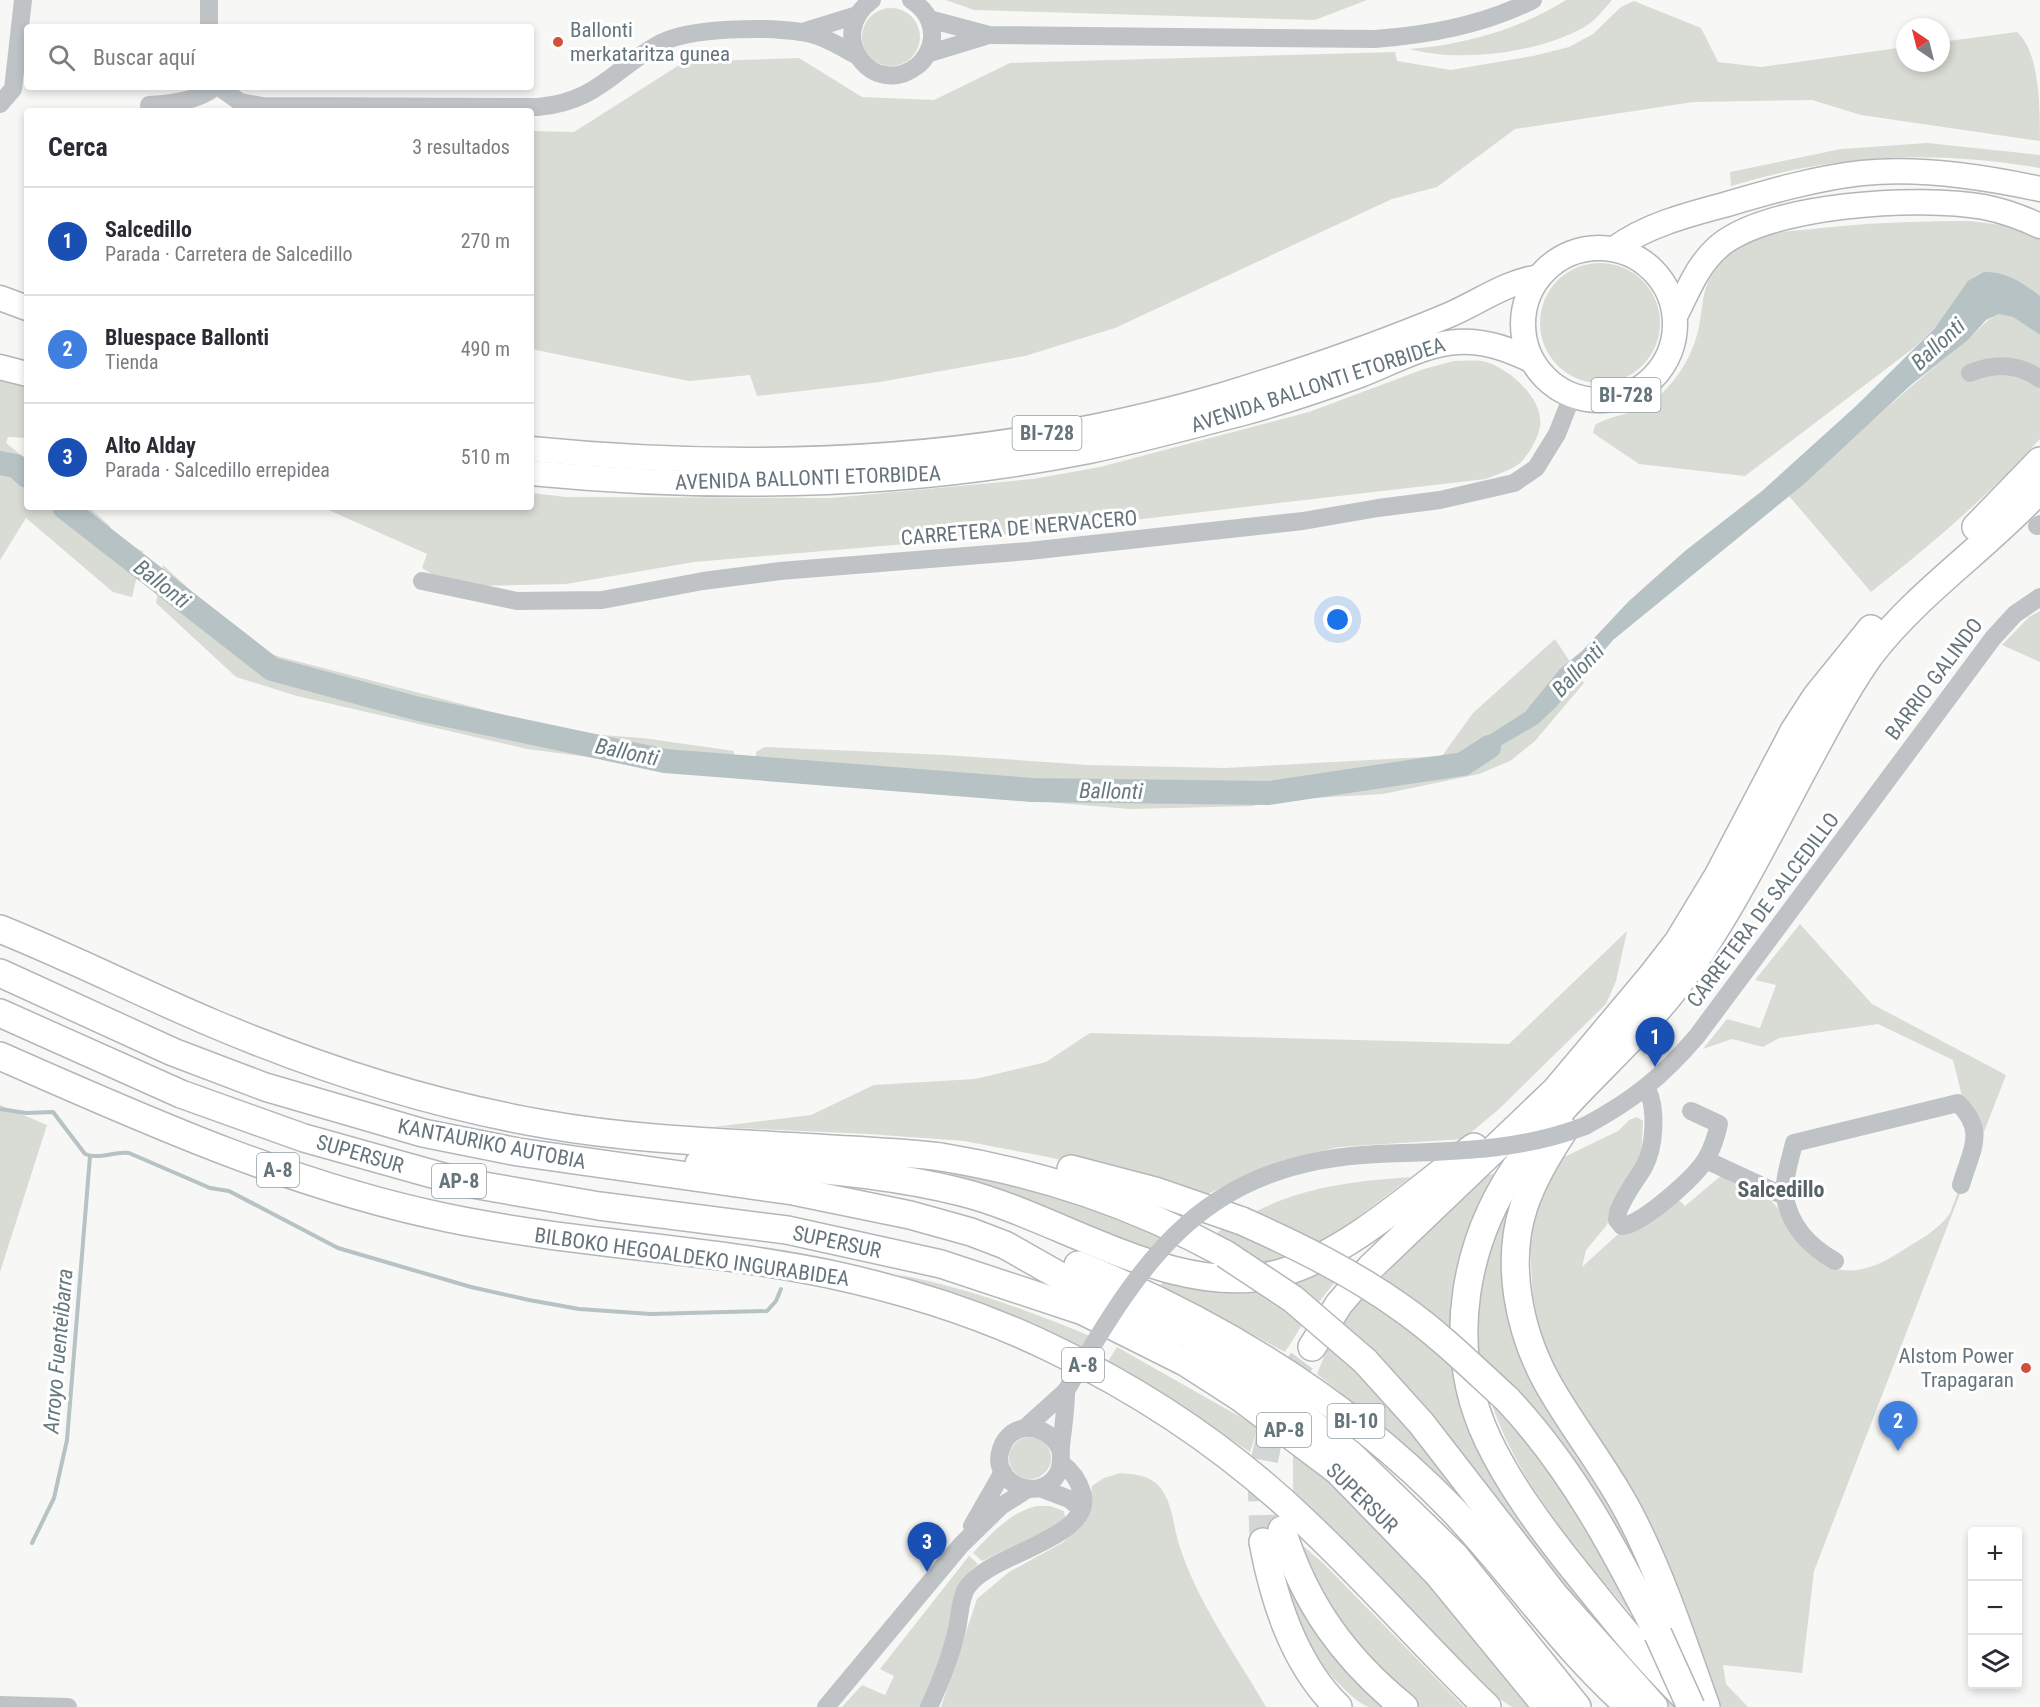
<!DOCTYPE html>
<html lang="es">
<meta charset="utf-8">
<style>
body{margin:0;font-family:"Roboto Condensed",sans-serif;background:#f7f7f7;color:#2b2b33}
.controls{position:absolute;right:18px;bottom:18px;display:grid;overflow:hidden;border-radius:6px;box-shadow:0 3px 9px #0003}
.controls button{width:54px;height:54px;display:grid;place-items:center;padding:0;border:0;border-bottom:2px solid #e1e1e2;background:#fff;color:#2b2b33;font:30px sans-serif}
.compass{position:absolute;left:1896px;top:18px;width:54px;height:54px;border-radius:50%;background:#fff;box-shadow:0 3px 9px #0003;rotate:325deg}
.you{position:absolute;left:1338px;top:620px;width:21px;height:21px;margin:-15px;border:4px solid #fff;border-radius:50%;background:#1a73e8;box-shadow:0 0 0 9px #1a73e833}
.badge{display:grid;place-items:center;width:39px;height:39px;border-radius:50%;background:#cf513d;color:#fff;font-size:20px;font-weight:700}
.pin{position:absolute;translate:-50% -50px;filter:drop-shadow(0 2px 3px #0008)}
.pin::after{content:'';position:absolute;top:32px;width:21px;height:18px;background:inherit;clip-path:polygon(0 0,100% 0,50% 100%)}
.list{margin:0;padding:0;list-style:none}
h2{display:flex;justify-content:space-between;align-items:center;height:78px;margin:0;padding:0 24px;font-size:26px}
h2 small{font-size:20px;font-weight:400;color:#7c7c81}
.list li{display:grid;grid-template-columns:39px 1fr auto;gap:18px;align-items:center;box-sizing:border-box;height:108px;padding:0 24px;border-top:2px solid #e1e1e2}
.list b{display:block;font-size:22px;white-space:nowrap}
.list p{margin:0;font-size:20px;white-space:nowrap;color:#7c7c81}
.list em{font-size:20px;font-style:normal;color:#7c7c81}
.icon{flex:none;width:33px;height:33px;fill:none;stroke:currentColor;stroke-width:2;stroke-linecap:round;stroke-linejoin:round}
.map{position:relative;flex:none;width:2040px;height:1707px;overflow:hidden}
.search{position:absolute;background:#fff;box-shadow:0 3px 9px #0003;left:24px;top:24px;width:510px;height:66px;display:flex;align-items:center;gap:15px;box-sizing:border-box;padding:0 21px;border-radius:6px;color:#7c7c81;font-size:22px}
.panel{position:absolute;background:#fff;box-shadow:0 3px 9px #0003;left:24px;top:108px;width:510px;height:402px;border-radius:6px}
.map>svg:first-child{display:block}
.green{fill:#d8dcd4}
.water{fill:#b6c2c4}
.lines{fill:none;stroke-linecap:round;stroke-linejoin:round}
.stream{stroke:#b6c2c4;stroke-width:4}
.river{stroke:#b6c2c4;stroke-width:24}
.highway-tunnel{stroke:#d3d6d7;stroke-width:27;stroke-dasharray:27 14;stroke-linecap:butt}
.major-casing{stroke:#b1b6b8;stroke-width:27}
.highway-casing{stroke:#b3b7b9;stroke-width:30}
.minor{stroke:#bfc3c6;stroke-width:18}
.major{stroke:#fff;stroke-width:24}
.highway{stroke:#fff;stroke-width:27}
.highway-bridge-casing{stroke:#b3b7b9;stroke-width:30;stroke-linecap:butt}
.minor-bridge{stroke:#bfc3c6;stroke-width:18}
.highway-bridge{stroke:#fff;stroke-width:27}
.poi-dot{fill:#cf513d;stroke:#fff;stroke-width:2}
.labels{text-anchor:middle;dominant-baseline:central;stroke-width:6;stroke-linejoin:round;paint-order:stroke}
.shield{fill:#fff;stroke:#949ea3;stroke-width:1.5}
.shield-label{font-size:20px;font-weight:bold;fill:#66757c}
.poi-label{font-size:21px;fill:#66757c;stroke:#fff;text-anchor:start}
.street-label{font-size:21px;fill:#66757c;stroke:#fff}
.water-label{font-size:22px;font-style:italic;fill:#667a7e;stroke:#fff}
.neighbourhood-label{font-size:22px;font-weight:bold;fill:#576268;stroke:#fff}
</style>
<div class="map">
<svg width="2040" height="1707" viewBox="0 0 2040 1707">
<rect width="100%" height="100%" fill="#f7f7f5"/>
<!-- green -->
<g class="green">
<path d="M946 0H1367L1315 20 974 10Z"/>
<path d="M1566 0H1612C1604 9 1596 20 1586 26 1541 53 1460 63 1410 49 1464 45 1520 29 1566 0Z"/>
<path d="M1634 1 1701 28 1718 62 1761 67 1905 47V63H1941V42L2017 32C2040 52 2040 109 2040 141L1861 115 1812 100 1693 102 1515 129 1437 187 1392 199 1115 328 1025 356 880 382 757 396 750 375 689 381 531 349V131L574 132 684 62 799 58 862 97 934 100 1010 63 1395 52 1397 61 1451 70 1533 56 1569 47 1593 34 1621 7Z"/>
<circle cx="891" cy="37" r="29"/>
<path d="M1927 143 2040 155V168C1931 150 1836 154 1731 186L1730 172 1841 149Z"/>
<path d="M1970 221 2017 227 2040 240V320L1967 296 1915 347 1745 476 1639 464 1593 433 1595 425C1613 414 1635 415 1653 401 1678 381 1695 353 1700 321 1703 302 1703 287 1715 270 1722 259 1734 249 1746 243 1764 232 1791 231 1812 229 1865 223 1917 221 1970 221Z"/>
<circle cx="1600" cy="323" r="60"/>
<path d="M1999 314 2013 317 2040 335V439C1986 498 1933 543 1871 592L1789 496C1847 444 1903 391 1964 343 1976 334 1984 320 1999 314Z"/>
<path d="M1454 361C1463 361 1473 360 1482 361 1507 366 1544 398 1540 426 1538 439 1529 454 1520 463 1512 470 1497 474 1486 479L987 537 694 562 566 584 475 586 435 576 422 568 427 554 322 507H531V493L566 497 831 498 1033 479 1100 467 1309 412 1424 369Z"/>
<path d="M0 379 27 388V438L8 437 6 443 27 460V507H88L109 525 120 546 143 551 132 597 113 592 26 518 0 560Z"/>
<path d="M163 565 237 633 259 649 277 656 574 733 643 738 734 751 733 776 527 749 297 696 236 677 156 603Z"/>
<path d="M2040 611V662L2002 645 2029 617Z"/>
<path d="M1555 639 1584 683 1535 741 1510 761 1479 774 1383 794 1261 801 1254 806 1130 809 756 778V752L765 747 945 755 1088 765 1225 768 1442 756 1473 713Z"/>
<path d="M1800 924 1872 1004 2006 1075 1814 1571 1802 1673 1723 1665 1726 1684 1748 1707H1718L1542 1340 1533 1305 1530 1241 1541 1196 1558 1160 1618 1131 1629 1120 1637 1117 1643 1121 1641 1160 1606 1226 1586 1250 1582 1267 1616 1236 1650 1215 1673 1195 1685 1206 1723 1174C1743 1183 1763 1191 1777 1207 1784 1215 1785 1228 1792 1236 1824 1276 1856 1281 1900 1252 1917 1241 1938 1231 1950 1213L1981 1131 1963 1100 1953 1060 1878 1024 1779 1038 1763 1047 1732 1039 1703 1049 1727 1019 1760 1028 1776 985 1755 980Z"/>
<path d="M1627 931 1616 981 1606 1004 1499 1109 1463 1139 1339 1147 1284 1160 1250 1173 1206 1195 1048 1157 964 1141 869 1134 714 1127 811 1115 874 1085 975 1079 1046 1062 1090 1033 1509 1044Z"/>
<path d="M0 1105 47 1125 0 1272Z"/>
<path d="M965 1172 989 1174 1171 1233 1154 1252 1010 1194 949 1174Z"/>
<path d="M1501 1173 1475 1215 1460 1257 1451 1335 1379 1281 1471 1186 1486 1175Z"/>
<path d="M1411 1177 1342 1229 1317 1243 1249 1215C1300 1187 1354 1181 1411 1177Z"/>
<path d="M1513 1200 1503 1258 1576 1446 1625 1535 1645 1584 1479 1359C1477 1322 1479 1267 1495 1233 1500 1222 1507 1211 1513 1200Z"/>
<path d="M1229 1224 1298 1254 1265 1265 1214 1235Z"/>
<path d="M1324 1267 1339 1277 1318 1303 1287 1278Z"/>
<path d="M896 1274C964 1287 1028 1310 1092 1337L1083 1351 946 1292Z"/>
<path d="M1165 1281 1209 1292 1261 1289 1304 1322 1285 1352 1160 1285Z"/>
<path d="M1363 1291 1456 1362 1460 1395 1685 1707H1670L1644 1680 1339 1324Z"/>
<path d="M1330 1342 1400 1413 1491 1532 1386 1429 1317 1374Z"/>
<path d="M1117 1347 1258 1427 1250 1452 1147 1385 1107 1363Z"/>
<path d="M1488 1393 1536 1446 1655 1642C1591 1566 1518 1490 1488 1393Z"/>
<circle cx="1030" cy="1458" r="21"/>
<path d="M1293 1451C1382 1526 1457 1617 1530 1707H1512L1487 1691 1293 1491Z"/>
<path d="M1120 1473C1133 1474 1148 1475 1158 1485 1172 1500 1173 1523 1178 1541 1196 1601 1235 1653 1266 1707H941L977 1599 1009 1572 1062 1543 1079 1529 1089 1514 1092 1486 1104 1478Z"/>
<path d="M1037 1506H1050L1064 1511 1065 1518 1058 1525 982 1561 973 1553C991 1534 1010 1512 1037 1506Z"/>
<path d="M1295 1539 1324 1564 1464 1707H1416L1342 1634Z"/>
<path d="M969 1556 978 1564C945 1590 958 1602 950 1636 944 1660 931 1684 922 1707H842L862 1685 885 1695 894 1676 880 1669Z"/>
<path d="M1278 1566C1306 1624 1336 1663 1383 1707 1379 1707 1372 1707 1369 1707 1346 1699 1302 1642 1291 1621 1283 1606 1282 1583 1278 1566Z"/>
</g>
<!-- water -->
<path class="water" d="M1984 272C2006 271 2023 283 2040 296V335L2013 317 1999 314 1986 320 1968 340 1912 384 1804 484 1613 640 1556 707 1538 724 1483 756 1454 766 1486 737 1525 712 1560 669 1582 651 1629 601 1685 551 1762 491 1856 406 1935 328 1968 281Z"/>
<g class="lines">
<!-- stream -->
<g class="stream">
<path d="M0 1109 26 1113 53 1112 85 1154C99 1160 114 1151 129 1153L210 1188 229 1191 338 1248 471 1287 529 1300 579 1309 651 1314 767 1311 776 1301 781 1289"/>
<path d="M32 1543 54 1498 67 1440 90 1156"/>
</g>
<!-- river -->
<g class="river">
<path d="M0 463 16 466 27 476"/>
<path d="M64 507 272 669 419 709 665 761 1032 790 1269 793 1463 764 1489 747"/>
</g>
<!-- highway-tunnel -->
<path class="highway-tunnel" d="M1263 1542 1261 1478 1278 1393 1312 1347"/>
<defs>
<g id="major">
<circle cx="1599" cy="324" r="76"/>
<path d="M1614 249C1645 226 1686 215 1724 205 1768 192 1816 178 1862 173 1918 167 1985 177 2040 189"/>
<path d="M0 298 27 308"/>
<path d="M1676 314C1688 291 1697 266 1717 248 1765 204 1921 195 1984 207 2004 211 2021 217 2040 226"/>
<path d="M0 367 27 374"/>
<path d="M531 449C762 472 999 461 1223 395 1299 372 1375 346 1449 315 1479 302 1506 282 1539 277"/>
<path d="M531 473C717 491 904 488 1089 451 1141 440 1192 426 1243 413 1283 402 1322 389 1360 375 1391 363 1424 344 1457 342 1484 340 1508 349 1531 360"/>
</g>
<g id="highway">
<path d="M1976 527 2040 461"/>
<path d="M0 929C72 958 141 993 212 1023 318 1068 429 1104 544 1124 645 1142 748 1143 851 1150 881 1152 911 1153 941 1157 1044 1174 1133 1204 1225 1254"/>
<path d="M0 973 173 1052 265 1087 423 1133 518 1152 793 1191 910 1215 971 1232 1005 1245 1058 1275 1189 1334 1249 1373 1351 1455 1455 1556 1577 1707"/>
<path d="M0 1013 181 1094 304 1138 461 1182 599 1206 787 1230 941 1264 1083 1311 1185 1362 1241 1398 1338 1471 1437 1573 1547 1707"/>
<path d="M0 1056C145 1120 292 1186 448 1218 574 1244 703 1248 829 1274 904 1290 981 1314 1051 1348 1143 1392 1231 1451 1305 1522 1368 1581 1425 1647 1487 1707"/>
<path d="M1564 1130C1548 1154 1533 1179 1524 1206 1505 1263 1519 1331 1547 1382 1572 1427 1605 1467 1629 1513 1661 1574 1683 1642 1706 1707"/>
<path d="M699 1164C786 1165 876 1171 961 1192 1061 1217 1178 1302 1281 1273 1348 1254 1418 1189 1474 1147"/>
<path d="M1071 1169 1155 1191 1242 1221"/>
<path d="M1078 1265C1218 1322 1345 1399 1451 1508 1512 1572 1563 1648 1630 1707"/>
<path d="M1312 1347 1339 1304 1371 1267 1556 1090 1650 978 1678 942 1718 876 1794 731 1816 697 1871 629"/>
<path d="M1365 1361 1421 1423 1555 1596 1654 1707"/>
<path d="M1507 1399C1572 1468 1615 1550 1658 1634"/>
<path d="M1282 1530C1305 1604 1344 1658 1404 1707"/>
<path d="M1263 1542C1274 1601 1294 1664 1338 1707"/>
<path d="M1686 1698C1645 1658 1610 1614 1574 1569 1542 1529 1510 1486 1488 1440 1443 1345 1464 1235 1526 1153 1573 1089 1637 1041 1684 976 1736 904 1774 822 1817 744 1833 714 1850 683 1870 655 1917 593 1987 547 2040 489"/>
</g>
</defs>
<!-- major casing -->
<use href="#major" class="major-casing"/>
<!-- highway casing -->
<use href="#highway" class="highway-casing"/>
<!-- minor -->
<g class="minor">
<path d="M872 0C824 35 873 100 917 66 925 60 931 49 932 38 933 22 925 9 911 0"/>
<path d="M929 19 989 35 1375 39C1430 35 1484 25 1533 0"/>
<path d="M209 27V0"/>
<path d="M802 32 857 15"/>
<path d="M927 54 986 36"/>
<path d="M219 87 240 102 263 106 538 107C598 102 614 68 661 43 692 27 767 27 801 32 820 34 839 46 856 55"/>
<path d="M0 104 13 89 23 0"/>
<path d="M149 105C171 104 198 101 215 87"/>
<path d="M1970 373C1995 363 2018 363 2040 379"/>
<path d="M2037 526 2040 524"/>
<path d="M422 581 517 601 602 600 703 581 780 571 1029 551 1303 521 1378 508 1440 500 1514 483 1536 468 1557 434 1572 396"/>
<path d="M1647 1089C1657 1108 1655 1147 1644 1167 1635 1182 1624 1195 1618 1212L1617 1220 1622 1226C1643 1224 1695 1177 1706 1159 1713 1148 1716 1136 1719 1124L1691 1111"/>
<path d="M1585 1126C1632 1101 1662 1077 1697 1036L1993 638 2015 614 2040 597"/>
<path d="M1706 1160 1784 1196"/>
<path d="M1835 1261C1810 1247 1790 1226 1785 1197 1782 1185 1791 1156 1794 1143L1958 1103C1987 1132 1971 1150 1961 1185"/>
<path d="M1025 1428 1066 1391"/>
<path d="M1060 1449C1048 1423 1011 1419 1001 1449 989 1484 1041 1505 1058 1473 1063 1463 1060 1455 1061 1446 1063 1427 1066 1410 1066 1391"/>
<path d="M1040 1488 1069 1499 1080 1508"/>
<path d="M972 1526 1003 1472"/>
<path d="M0 1705 68 1707"/>
<path d="M826 1707 961 1545 1001 1506 1028 1489"/>
<path d="M929 1707C940 1683 950 1659 956 1633 960 1619 959 1602 966 1589 987 1553 1097 1539 1082 1492 1078 1479 1072 1471 1061 1463"/>
</g>
<!-- major -->
<use href="#major" class="major"/>
<!-- highway -->
<use href="#highway" class="highway"/>
<defs>
<g id="highway-bridge">
<path d="M1242 1221C1298 1246 1353 1273 1403 1309 1440 1335 1473 1368 1507 1399"/>
<path d="M1225 1254 1293 1299 1365 1361"/>
<path d="M1658 1634 1691 1707"/>
</g>
</defs>
<!-- highway-bridge casing -->
<use href="#highway-bridge" class="highway-bridge-casing"/>
<!-- minor-bridge -->
<path class="minor-bridge" d="M1066 1391C1145 1253 1206 1162 1378 1154 1450 1151 1517 1152 1585 1126"/>
<!-- highway-bridge -->
<use href="#highway-bridge" class="highway-bridge"/>
</g>
<!-- markers -->
<g class="poi-dot">
<circle cx="558" cy="42" r="6"/>
<circle cx="2026" cy="1368" r="6"/>
</g>
<g class="labels">
<!-- shield labels -->
<g class="shield">
<rect x="1591.5" y="378" width="69" height="34" rx="4.5"/>
<rect x="1012.5" y="416" width="69" height="34" rx="4.5"/>
<rect x="257" y="1153" width="42" height="34" rx="4.5"/>
<rect x="432" y="1164" width="54" height="34" rx="4.5"/>
<rect x="1062" y="1348" width="42" height="34" rx="4.5"/>
<rect x="1327.5" y="1404" width="57" height="34" rx="4.5"/>
<rect x="1257" y="1413" width="54" height="34" rx="4.5"/>
</g>
<g class="shield-label">
<text x="1626" y="395">BI-728</text>
<text x="1047" y="433">BI-728</text>
<text x="278" y="1170">A-8</text>
<text x="459" y="1181">AP-8</text>
<text x="1083" y="1365">A-8</text>
<text x="1356" y="1421">BI-10</text>
<text x="1284" y="1430">AP-8</text>
</g>
<!-- poi labels -->
<g class="poi-label">
<text x="570" y="30">Ballonti<tspan x="570" dy="24">merkataritza gunea</tspan></text>
<text x="2014" y="1356" text-anchor="end">Alstom Power<tspan x="2014" dy="24">Trapagaran</tspan></text>
</g>
<!-- street labels -->
<g class="street-label">
<text transform="translate(1318 385) rotate(-18)">AVENIDA BALLONTI ETORBIDEA</text>
<text transform="translate(808 478) rotate(-2)">AVENIDA BALLONTI ETORBIDEA</text>
<text transform="translate(1019 528) rotate(-5)">CARRETERA DE NERVACERO</text>
<text transform="translate(1934 679) rotate(-53)">BARRIO GALINDO</text>
<text transform="translate(1763 910) rotate(-53)">CARRETERA DE SALCEDILLO</text>
<text transform="translate(492 1144) rotate(11)">KANTAURIKO AUTOBIA</text>
<text transform="translate(360 1154) rotate(16)">SUPERSUR</text>
<text transform="translate(837 1242) rotate(12)">SUPERSUR</text>
<text transform="translate(692 1257) rotate(8)">BILBOKO HEGOALDEKO INGURABIDEA</text>
<text transform="translate(1362 1498) rotate(44)">SUPERSUR</text>
</g>
<!-- water labels -->
<g class="water-label">
<text transform="translate(1938 344) rotate(-43)">Ballonti</text>
<text transform="translate(162 584) rotate(38)">Ballonti</text>
<text transform="translate(1578 670) rotate(-46)">Ballonti</text>
<text transform="translate(627 752) rotate(12)">Ballonti</text>
<text transform="translate(1111 791) rotate(1)">Ballonti</text>
<text transform="translate(58 1351) rotate(-85)">Arroyo Fuenteibarra</text>
</g>
<!-- neighbourhood labels -->
<g class="neighbourhood-label">
<text x="1781" y="1189">Salcedillo</text>
</g>
</g>
</svg>
<div class="controls">
<button>+</button>
<button>−</button>
<button><svg class="icon" aria-label="layers" viewBox="0 0 24 24"><path d="M12 4l9 5-9 5-9-5zM3 14l9 5 9-5"/></svg></button>
</div>
<svg class="compass" viewBox="-18 -18 36 36"><path d="M0-13l5 13h-10z" fill="#e53935"/><path d="M0 13l5-13h-10z" fill="#7c7c81"/></svg>
<div class="you"></div>
<div class="pin badge" style="left:1655px;top:1067px;background:#1a4fb4">1</div>
<div class="pin badge" style="left:1898px;top:1451px;background:#3f7fe0">2</div>
<div class="pin badge" style="left:927px;top:1572px;background:#1a4fb4">3</div>
<div class="search"><svg class="icon" aria-label="search" viewBox="0 0 24 24"><circle cx="10" cy="10" r="6"/><path d="M15 15l6 6"/></svg>Buscar aquí</div>
<section class="panel">
<h2>Cerca<small>3 resultados</small></h2>
<ul class="list">
<li><span class="badge" style="background:#1a4fb4">1</span><div><b>Salcedillo</b><p>Parada · Carretera de Salcedillo</p></div><em>270 m</em></li>
<li><span class="badge" style="background:#3f7fe0">2</span><div><b>Bluespace Ballonti</b><p>Tienda</p></div><em>490 m</em></li>
<li><span class="badge" style="background:#1a4fb4">3</span><div><b>Alto Alday</b><p>Parada · Salcedillo errepidea</p></div><em>510 m</em></li>
</ul>
</section>
</div>
